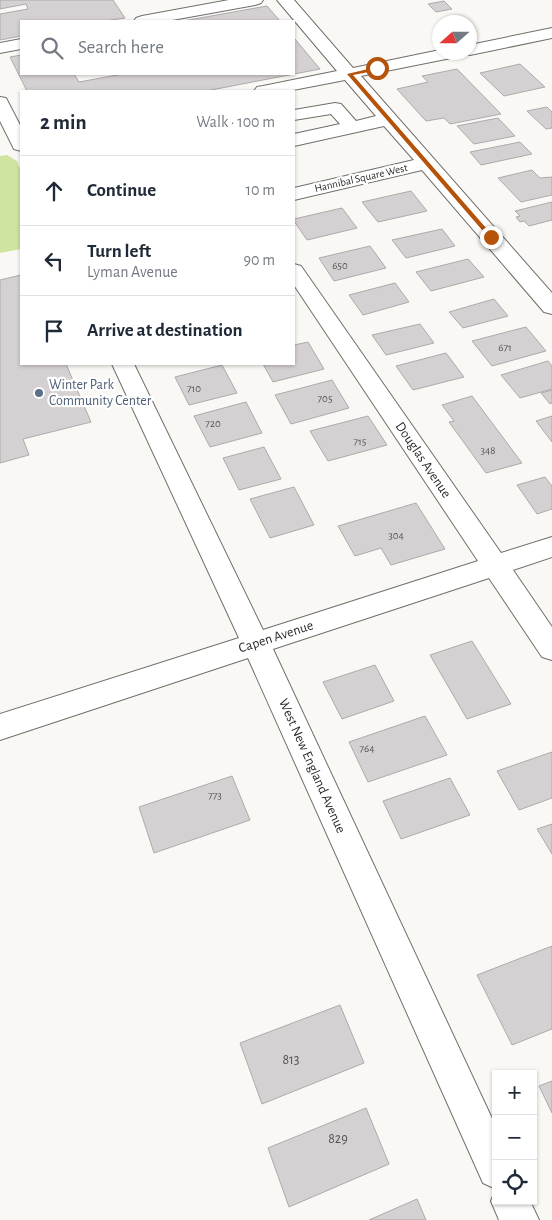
<!DOCTYPE html>
<meta charset="utf-8">
<style>
body{margin:0;font-family:"Alegreya Sans",sans-serif;background:#f6f6f7;color:#1f2937}
.controls{position:absolute;right:15px;bottom:15px;display:grid;overflow:hidden;border-radius:0px;box-shadow:0 1px 4px #0004}
.controls button{width:45px;height:45px;display:grid;place-items:center;padding:0;border:0;border-bottom:1px solid #e0e1e3;background:#fff;color:#1f2937;font:25px sans-serif}
.compass{position:absolute;left:432px;top:15px;width:45px;height:45px;border-radius:50%;background:#fff;box-shadow:0 1px 4px #0004;rotate:249deg}
.stop{position:absolute;width:15px;height:15px;margin:-11px;border:4px solid #b45309;border-radius:50%;background:#fff}
.stop.end{background:#b45309;border-color:#fff;box-shadow:0 1px 5px #0008}
.list{margin:0;padding:0;list-style:none}
h2{display:flex;justify-content:space-between;align-items:center;height:65px;margin:0;padding:0 20px;font-size:21px}
h2 small{font-size:16px;font-weight:400;color:#747a83}
.list li{display:grid;grid-template-columns:32px 1fr auto;gap:15px;align-items:center;box-sizing:border-box;height:70px;padding:0 20px;border-top:1px solid #e0e1e3}
.list b{display:block;font-size:19px;white-space:nowrap}
.list p{margin:0;font-size:16px;white-space:nowrap;color:#747a83}
.list em{font-size:16px;font-style:normal;color:#747a83}
.icon{flex:none;width:28px;height:28px;fill:none;stroke:currentColor;stroke-width:2;stroke-linecap:round;stroke-linejoin:round}
.map{position:relative;flex:none;width:552px;height:1220px;overflow:hidden}
.search{position:absolute;background:#fff;box-shadow:0 1px 4px #0004;left:20px;top:20px;width:275px;height:55px;display:flex;align-items:center;gap:12px;box-sizing:border-box;padding:0 18px;border-radius:0px;color:#747a83;font-size:19px}
.panel{position:absolute;background:#fff;box-shadow:0 1px 4px #0004;left:20px;top:90px;width:275px;height:275px;border-radius:0px}
.map>svg:first-child{display:block}
.green{fill:#cfe4a0}
.building{fill:#d5d0d1;stroke:#aea9ab}
.lines{fill:none;stroke-linecap:round;stroke-linejoin:round}
.minor-casing{stroke:#716f6b;stroke-width:2}
.minor{fill:#fff;fill-rule:evenodd}
.route{fill:#b45309}
.service-dot{fill:#5c6f8a;stroke:#fff;stroke-width:2}
.labels{text-anchor:middle;dominant-baseline:central;stroke-width:4.5;stroke-linejoin:round;paint-order:stroke}
.far-street-label{font-size:11px;fill:#2a2a28;stroke:#fff}
.number-label{font-size:11px;fill:#555452}
.service-label{font-size:14px;fill:#4e5e75;stroke:#fff;text-anchor:start}
.street-label{font-size:14px;fill:#2a2a28;stroke:#fff}
.near-number-label{font-size:14px;fill:#555452}
</style>
<div class="map">
<svg width="552" height="1220" viewBox="0 0 552 1220">
<rect width="100%" height="100%" fill="#faf8f4"/>
<!-- green -->
<path class="green" d="M7 155 17 161 21 172V249L0 253V156Z"/>
<!-- building -->
<g class="building">
<path d="M0 0H113L125 18 105 21H21V36L0 40V14L28 9 26 4 0 9Z"/>
<path d="M444 1 452 9 436 12 428 4Z"/>
<path d="M267 6 280 21H183Z"/>
<path d="M294 38 320 69 206 91H27L10 57 21 55V74H74L79 82 123 74H294Z"/>
<path d="M520 64 545 87 504 96 480 73Z"/>
<path d="M457 69 501 114 450 124 444 118 426 121 397 89 428 82 422 76Z"/>
<path d="M547 107 552 112V128L546 129 527 111Z"/>
<path d="M498 118 515 136 474 144 457 126Z"/>
<path d="M520 142 532 154 481 165 470 152Z"/>
<path d="M532 170 540 178 552 177V195L521 202 498 178Z"/>
<path d="M411 191 427 211 378 222 362 202Z"/>
<path d="M552 202V220L529 226 524 221 520 222 516 217 520 216 515 211Z"/>
<path d="M342 208 357 228 307 240 294 221V219Z"/>
<path d="M442 229 455 246 406 258 392 240Z"/>
<path d="M370 246 386 268 334 281 319 258Z"/>
<path d="M468 259 484 277 431 291 416 272Z"/>
<path d="M21 275V364H66L91 422 23 439 29 455 0 463V280Z"/>
<path d="M395 283 409 302 363 315 349 295Z"/>
<path d="M494 299 508 316 463 328 449 312Z"/>
<path d="M420 324 434 343 386 355 372 335Z"/>
<path d="M526 327 546 351 492 366 472 341Z"/>
<path d="M308 342 324 369 273 382 263 364H294V345Z"/>
<path d="M446 353 464 377 413 390 396 366Z"/>
<path d="M548 361 552 366V389L520 398 501 375Z"/>
<path d="M222 365 237 393 189 405 175 377Z"/>
<path d="M332 380 349 408 291 424 275 395Z"/>
<path d="M552 390V403L550 404 541 393Z"/>
<path d="M472 396 522 463 486 473 449 422 454 421 442 405Z"/>
<path d="M246 402 262 433 210 447 194 416Z"/>
<path d="M368 416 387 445 328 461 310 431Z"/>
<path d="M552 416V442L536 421Z"/>
<path d="M264 447 281 479 239 490 223 458Z"/>
<path d="M545 477 552 486V509L537 514 517 485Z"/>
<path d="M294 487 314 525 270 538 250 499Z"/>
<path d="M416 503 445 549 391 565 381 548 355 556 338 526Z"/>
<path d="M472 641 511 704 467 719 430 655Z"/>
<path d="M375 665 394 701 342 719 323 682Z"/>
<path d="M425 716 447 755 368 782 349 742Z"/>
<path d="M552 752V798L519 810 497 771Z"/>
<path d="M232 776 250 820 154 853 139 807Z"/>
<path d="M450 778 470 815 401 839 383 801Z"/>
<path d="M552 824V854L537 829Z"/>
<path d="M552 946V1029L512 1045 477 975Z"/>
<path d="M340 1005 364 1063 262 1104 240 1043Z"/>
<path d="M552 1081V1113L539 1086Z"/>
<path d="M366 1108 389 1164 289 1207 268 1148Z"/>
<path d="M417 1199 426 1220H369Z"/>
</g>
<g class="lines">
<defs>
<g id="minor">
<path d="M229 0H263L261 3 255 5 167 21H134L136 18 142 16Z"/>
<path d="M277 0H294L353 68 440 50V52H470V45L552 28V38L470 55 464 53 456 57 361 76 552 293V314L544 312 422 170 294 200V188L414 160 384 126 294 146V134L340 124 331 114 294 120V110L335 103 341 104 356 121 376 116 345 80 288 91H254L257 87 263 86 337 71Z"/>
<path d="M21 39V49L0 53V43Z"/>
<path d="M0 97 6 98 21 127V151L14 149 0 121Z"/>
<path d="M294 264 301 266 501 553 552 537V557L513 570 552 627V660L542 657 489 578 273 649 496 1127V1201H530L539 1220H499L491 1201 496 1189 483 1183 248 658 0 740V714L239 638 112 364H134L263 630 478 561 294 285Z"/>
</g>
</defs>
<!-- minor casing -->
<use href="#minor" class="minor-casing"/>
<!-- minor -->
<use href="#minor" class="minor"/>
</g>
<!-- route -->
<path class="route" d="M377 67 379 70 353 75 493 236V238H489L347 74Z"/>
<!-- markers -->
<circle class="service-dot" cx="39" cy="393" r="5"/>
<g class="labels">
<!-- far-street labels -->
<g class="far-street-label">
<text transform="translate(361 178) rotate(-13)">Hannibal Square West</text>
</g>
<!-- number labels -->
<g class="number-label">
<text x="340" y="265">650</text>
<text x="505" y="347">671</text>
<text x="194" y="388">710</text>
<text x="325" y="398">705</text>
<text x="213" y="423">720</text>
<text x="360" y="441">715</text>
<text x="488" y="450">348</text>
<text x="396" y="535">304</text>
<text x="367" y="748">764</text>
<text x="215" y="795">773</text>
</g>
<!-- service labels -->
<g class="service-label">
<text x="49" y="385">Winter Park<tspan x="49" dy="16">Community Center</tspan></text>
</g>
<!-- street labels -->
<g class="street-label">
<text transform="translate(423 460) rotate(56)">Douglas Avenue</text>
<text transform="translate(276 637) rotate(-18)">Capen Avenue</text>
<text transform="translate(312 766) rotate(66)">West New England Avenue</text>
</g>
<!-- near-number labels -->
<g class="near-number-label">
<text x="291" y="1060">813</text>
<text x="338" y="1139">829</text>
</g>
</g>
</svg>
<div class="controls">
<button>+</button>
<button>−</button>
<button><svg class="icon" aria-label="locate" viewBox="0 0 24 24"><circle cx="12" cy="12" r="6"/><path d="M12 2v4M12 18v4M2 12h4M18 12h4"/></svg></button>
</div>
<svg class="compass" viewBox="-18 -18 36 36"><path d="M0-13l5 13h-10z" fill="#e53935"/><path d="M0 13l5-13h-10z" fill="#747a83"/></svg>
<div class="stop" style="left:377px;top:68px"></div>
<div class="stop end" style="left:491px;top:237px"></div>
<div class="search"><svg class="icon" aria-label="search" viewBox="0 0 24 24"><circle cx="10" cy="10" r="6"/><path d="M15 15l6 6"/></svg>Search here</div>
<section class="panel">
<h2>2 min<small>Walk · 100 m</small></h2>
<ul class="list">
<li><svg class="icon" aria-label="ahead" viewBox="0 0 24 24"><path d="M12 20V5M6 11l6-6 6 6"/></svg><div><b>Continue</b></div><em>10 m</em></li>
<li><svg class="icon" aria-label="left" viewBox="0 0 24 24"><path d="M17 20v-9H6M10 6l-5 5 5 5"/></svg><div><b>Turn left</b><p>Lyman Avenue</p></div><em>90 m</em></li>
<li><svg class="icon" aria-label="arrive" viewBox="0 0 24 24"><path d="M6 21V4h12l-3 4 3 4H6"/></svg><div><b>Arrive at destination</b></div></li>
</ul>
</section>
</div>
